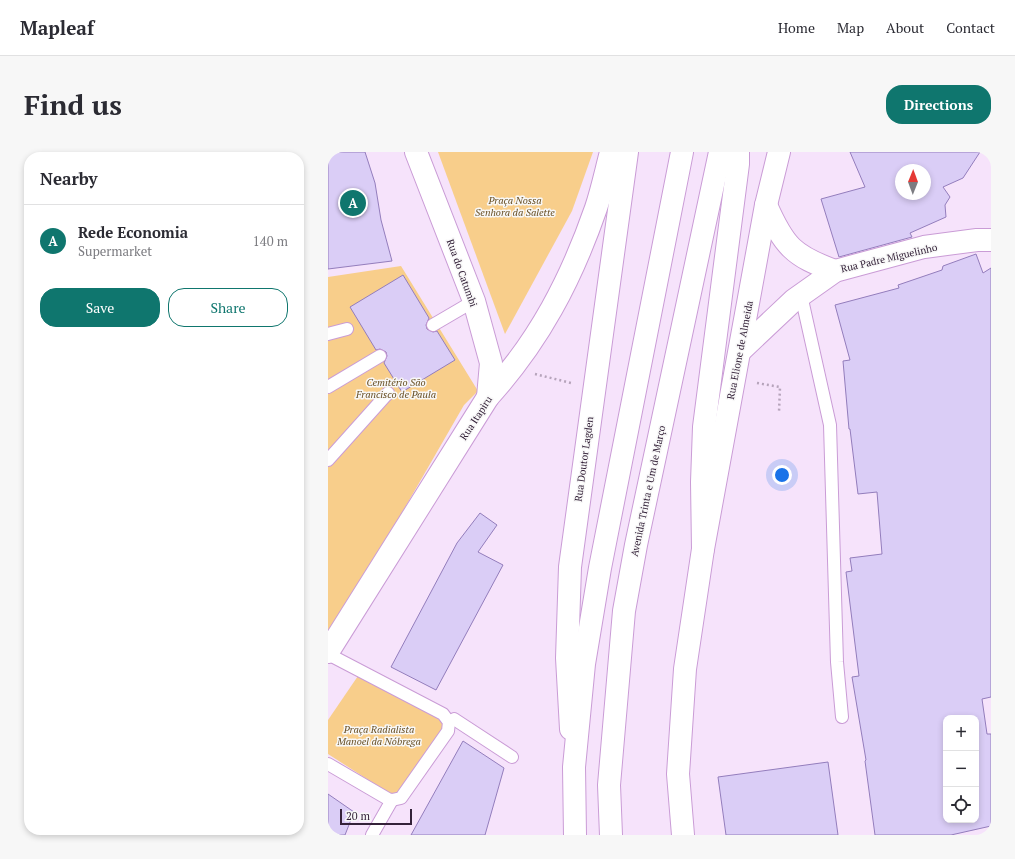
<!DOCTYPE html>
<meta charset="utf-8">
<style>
body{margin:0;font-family:"PT Serif",serif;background:#f7f7f7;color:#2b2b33}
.controls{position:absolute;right:12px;bottom:12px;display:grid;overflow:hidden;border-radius:8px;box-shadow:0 2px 6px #0003}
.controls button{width:36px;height:36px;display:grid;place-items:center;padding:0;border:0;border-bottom:1px solid #e1e1e2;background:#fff;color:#2b2b33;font:20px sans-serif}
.compass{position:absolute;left:567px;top:12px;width:36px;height:36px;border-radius:50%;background:#fff;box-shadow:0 2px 6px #0003;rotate:1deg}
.scale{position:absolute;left:12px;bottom:10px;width:72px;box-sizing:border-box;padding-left:4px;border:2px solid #342239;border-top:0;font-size:11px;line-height:14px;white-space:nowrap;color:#342239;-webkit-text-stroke:3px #f8f8f8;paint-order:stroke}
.you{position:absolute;left:454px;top:323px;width:14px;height:14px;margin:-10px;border:3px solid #fff;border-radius:50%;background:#1a73e8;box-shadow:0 0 0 6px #1a73e833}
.badge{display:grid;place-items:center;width:26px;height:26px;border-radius:50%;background:#0f766e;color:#fff;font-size:13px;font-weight:700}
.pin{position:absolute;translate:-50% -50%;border:2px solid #fff;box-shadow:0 1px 4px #0006}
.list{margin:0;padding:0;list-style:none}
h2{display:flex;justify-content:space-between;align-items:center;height:52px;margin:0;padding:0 16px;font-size:17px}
h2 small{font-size:13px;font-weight:400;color:#7c7c81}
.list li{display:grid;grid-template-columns:26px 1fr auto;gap:12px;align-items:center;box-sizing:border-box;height:72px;padding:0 16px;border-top:1px solid #e1e1e2}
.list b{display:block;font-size:15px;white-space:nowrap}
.list p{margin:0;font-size:13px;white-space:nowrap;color:#7c7c81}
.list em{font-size:13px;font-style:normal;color:#7c7c81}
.actions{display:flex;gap:8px;padding:12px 16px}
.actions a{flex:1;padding:9px 0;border:1px solid #0f766e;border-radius:16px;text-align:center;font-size:14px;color:#0f766e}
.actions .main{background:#0f766e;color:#fff}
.icon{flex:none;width:22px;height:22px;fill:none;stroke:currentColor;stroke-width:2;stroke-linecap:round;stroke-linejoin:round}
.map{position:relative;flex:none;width:663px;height:683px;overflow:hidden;border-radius:16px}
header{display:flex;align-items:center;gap:24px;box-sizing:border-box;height:56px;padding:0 20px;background:#fff;border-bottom:1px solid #e1e1e2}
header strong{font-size:19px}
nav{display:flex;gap:22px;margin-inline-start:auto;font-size:14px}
.intro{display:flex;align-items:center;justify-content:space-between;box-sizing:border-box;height:96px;padding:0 24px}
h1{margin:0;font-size:28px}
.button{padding:10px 18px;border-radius:16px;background:#0f766e;color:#fff;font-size:14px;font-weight:700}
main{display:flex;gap:24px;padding:0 24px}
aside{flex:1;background:#fff;border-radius:16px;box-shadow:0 2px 6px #0003}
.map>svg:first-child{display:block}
.green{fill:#f8ce8b}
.building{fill:#dacdf6;stroke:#937dbc;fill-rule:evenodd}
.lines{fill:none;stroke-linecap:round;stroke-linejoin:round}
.lane-casing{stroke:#ca9cd6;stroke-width:14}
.street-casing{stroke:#ca9cd6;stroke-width:24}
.secondary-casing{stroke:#ca9cd6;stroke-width:24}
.primary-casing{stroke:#ca9cd6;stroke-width:24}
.path{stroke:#b6a4bb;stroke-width:2.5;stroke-dasharray:2 3;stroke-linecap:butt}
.lane{stroke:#fff;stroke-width:12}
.street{stroke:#fff;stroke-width:22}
.secondary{stroke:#fff;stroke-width:22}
.primary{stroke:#fff;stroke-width:22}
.labels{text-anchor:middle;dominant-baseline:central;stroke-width:3;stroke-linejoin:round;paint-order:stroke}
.park-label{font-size:10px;font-style:italic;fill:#684f24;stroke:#f8f8f8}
.street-label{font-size:10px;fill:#342239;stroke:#f8f8f8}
</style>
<header>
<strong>Mapleaf</strong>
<nav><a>Home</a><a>Map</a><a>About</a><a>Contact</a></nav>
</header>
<div class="intro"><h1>Find us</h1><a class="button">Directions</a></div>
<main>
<aside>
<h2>Nearby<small></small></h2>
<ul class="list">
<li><span class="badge">A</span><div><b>Rede Economia</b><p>Supermarket</p></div><em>140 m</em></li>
</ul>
<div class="actions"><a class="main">Save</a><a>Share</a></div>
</aside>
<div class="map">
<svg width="663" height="683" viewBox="0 0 663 683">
<rect width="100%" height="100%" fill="#f6e3fb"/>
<!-- green -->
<g class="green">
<path d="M110 0H265L244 59 177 182Z"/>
<path d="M73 114 150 239 136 253 0 489V125Z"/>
<path d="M32 521 118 571 67 645 0 602V568Z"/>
</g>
<!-- building -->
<g class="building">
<path d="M0 0H37L47 31 53 68 64 109 0 117Z"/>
<path d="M522 0H652L635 26 615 35 622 45 617 53 618 65 582 81 584 85 511 105 493 47 537 35ZM573 18H597V42H573Z"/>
<path d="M648 102 655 121 663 116V545L654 547 659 582H663V674L623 683H547L537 609 538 608 524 525 531 524 518 420 524 419 522 406 554 402 549 340 530 342 522 277H521L515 209 522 208 507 153 571 136 570 133 614 118 615 114ZM618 566H648V668H618Z"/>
<path d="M75 123 101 166 98 173 99 177 105 180 109 179 127 208 74 240 56 211 59 204 58 200 52 197 48 198 22 155Z"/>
<path d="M152 361 169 373 150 400 175 413 108 538 63 515 129 391Z"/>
<path d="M135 589 176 616 157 683H83Z"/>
<path d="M500 610 510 683H398L390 625Z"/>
<path d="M0 642 26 660 17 683H0Z"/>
</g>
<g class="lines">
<defs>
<g id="lane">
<path d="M473 143 502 273 509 510 514 565"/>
<path d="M105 173 146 149"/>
<path d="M0 182 19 177"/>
<path d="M0 235 52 204"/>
<path d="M0 308 60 241"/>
<path d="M0 502 115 562 121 570 120 579 73 646 64 648 60 647 0 612"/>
<path d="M126 567 184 605"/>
<path d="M44 683 64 648"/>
</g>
<g id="street">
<path d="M88 0 146 149 163 211 160 245"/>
<path d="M438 53C456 94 465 104 507 119"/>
<path d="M412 199 466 148 507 119 596 95 649 88H663"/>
</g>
<g id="secondary">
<path d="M0 500 160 245C211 189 243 128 268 56 274 38 278 19 283 0"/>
<path d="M243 577 239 506 242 415 299 0"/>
<path d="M355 683 350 622 357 517 375 397 438 53 451 0"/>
</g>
<g id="primary">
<path d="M375 397 374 330 376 275 410 12V0"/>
<path d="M247 683 246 615 256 512 272 416 354 0"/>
<path d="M283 683 281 633 296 459 308 393 392 0"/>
</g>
</defs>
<!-- lane casing -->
<use href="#lane" class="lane-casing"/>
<!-- street casing -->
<use href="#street" class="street-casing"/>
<!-- secondary casing -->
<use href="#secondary" class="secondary-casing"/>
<!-- primary casing -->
<use href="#primary" class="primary-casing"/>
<!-- path -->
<g class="path">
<path d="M207 222 243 231"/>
<path d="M429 231 452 235 451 260"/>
</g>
<!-- lane -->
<use href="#lane" class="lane"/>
<!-- street -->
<use href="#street" class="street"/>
<!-- secondary -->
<use href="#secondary" class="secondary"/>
<!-- primary -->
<use href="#primary" class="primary"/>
</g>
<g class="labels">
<!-- park labels -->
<g class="park-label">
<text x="187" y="48">Praça Nossa<tspan x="187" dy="12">Senhora da Salette</tspan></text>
<text x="68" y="230">Cemitério São<tspan x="68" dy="12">Francisco de Paula</tspan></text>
<text x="51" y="577">Praça Radialista<tspan x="51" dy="12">Manoel da Nóbrega</tspan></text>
</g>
<!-- street labels -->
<g class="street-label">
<text transform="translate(561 106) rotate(-13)">Rua Padre Miguelinho</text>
<text transform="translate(134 121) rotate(70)">Rua do Catumbi</text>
<text transform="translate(412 198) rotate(-79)">Rua Elione de Almeida</text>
<text transform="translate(148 266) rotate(-57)">Rua Itapiru</text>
<text transform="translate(256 307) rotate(-82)">Rua Doutor Lagden</text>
<text transform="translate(320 339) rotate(-78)">Avenida Trinta e Um de Março</text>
</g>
</g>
</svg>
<div class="controls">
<button>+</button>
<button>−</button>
<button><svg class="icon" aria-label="locate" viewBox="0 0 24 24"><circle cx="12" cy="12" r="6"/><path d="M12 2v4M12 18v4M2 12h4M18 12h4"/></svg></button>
</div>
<svg class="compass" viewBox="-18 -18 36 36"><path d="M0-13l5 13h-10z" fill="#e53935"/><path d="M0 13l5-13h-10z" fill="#7c7c81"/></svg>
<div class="scale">20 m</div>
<div class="you"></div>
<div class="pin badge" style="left:25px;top:51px">A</div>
</div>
</main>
